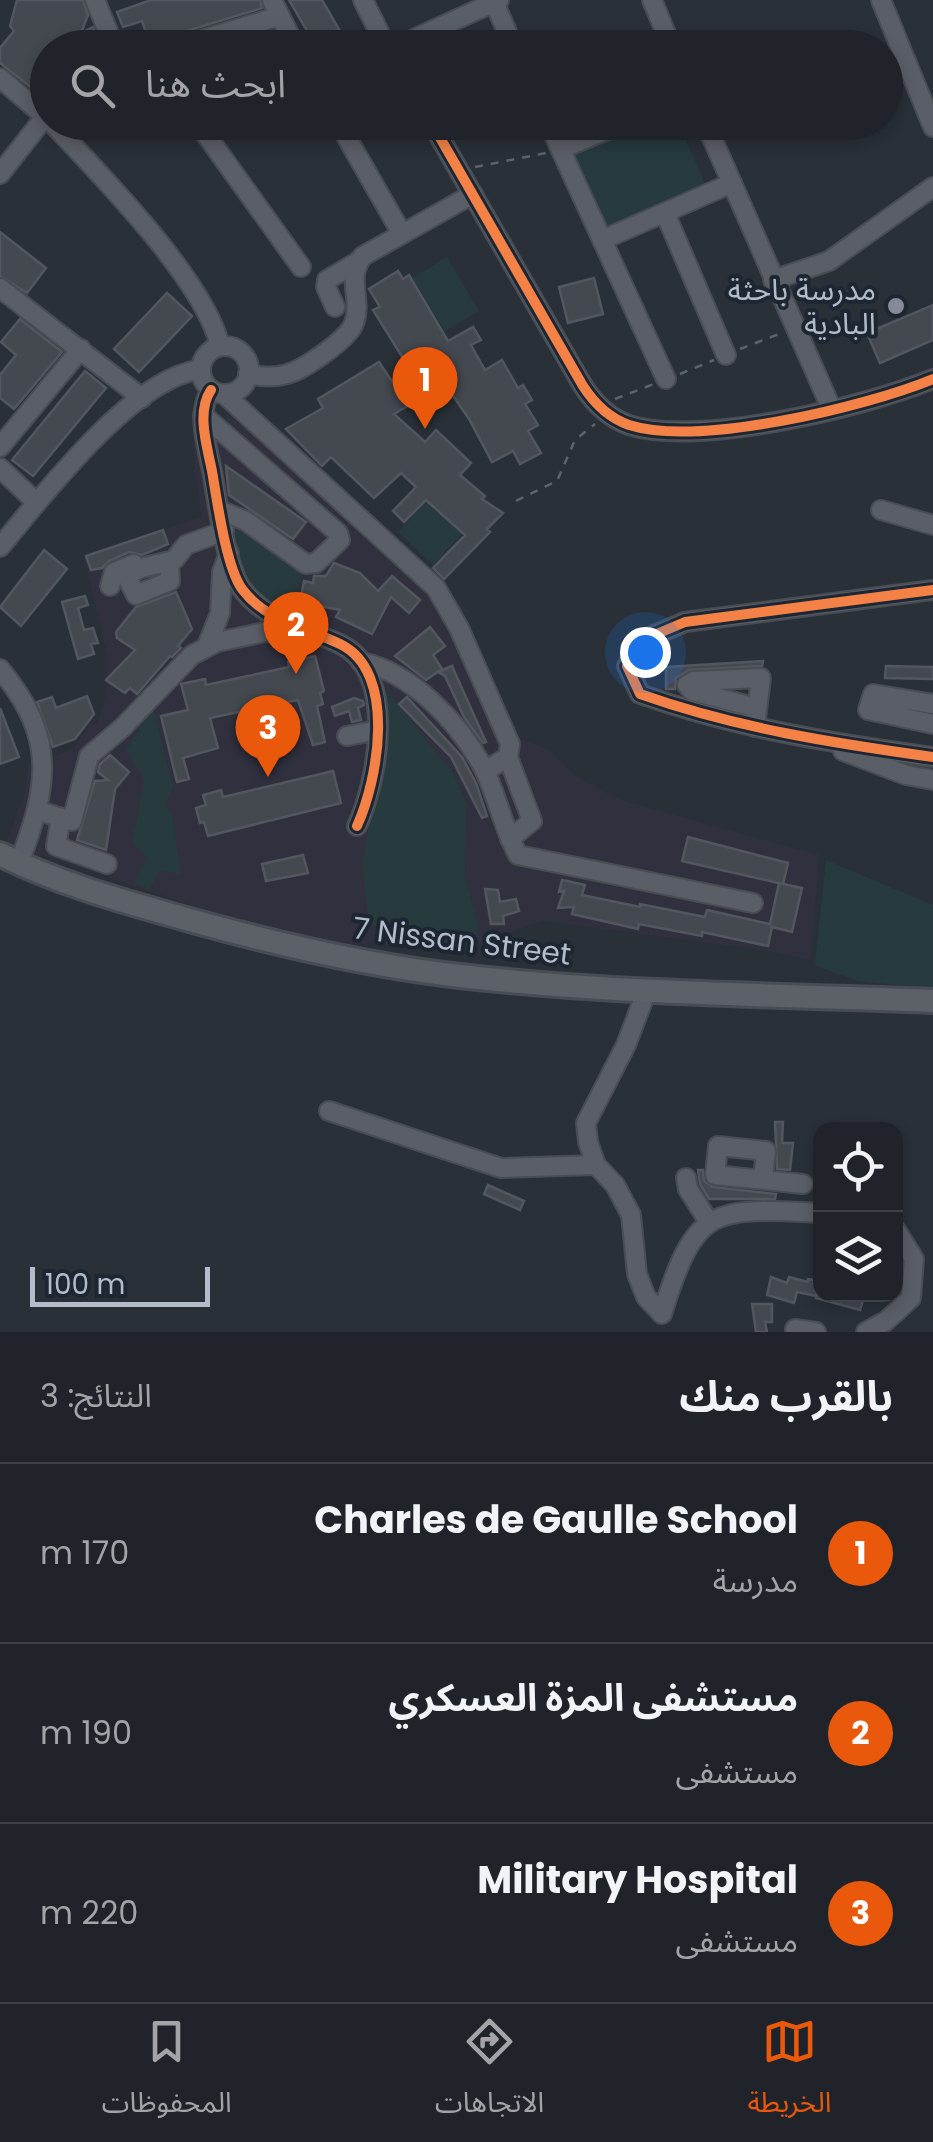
<!DOCTYPE html>
<html lang="ar">
<meta charset="utf-8">
<style>
body{margin:0;font-family:Poppins,"Noto Sans Arabic",sans-serif;background:#2d3036;color:#f1f3f6;direction:rtl}
.controls{position:absolute;right:30px;bottom:30px;display:grid;overflow:hidden;border-radius:20px;box-shadow:0 5px 15px #0003}
.controls button{width:90px;height:90px;display:grid;place-items:center;padding:0;border:0;border-bottom:2px solid #3d4147;background:#20242a;color:#f1f3f6;font:50px sans-serif}
.scale{position:absolute;left:30px;bottom:25px;width:180px;box-sizing:border-box;padding-left:10px;border:5px solid #b4bcc9;border-top:0;font-size:28px;line-height:35px;white-space:nowrap;color:#b4bcc9;-webkit-text-stroke:8px #1d2633;paint-order:stroke}
.you{position:absolute;left:645px;top:652px;width:35px;height:35px;margin:-25px;border:8px solid #fff;border-radius:50%;background:#1a73e8;box-shadow:0 0 0 15px #1a73e833}
.badge{display:grid;place-items:center;width:65px;height:65px;border-radius:50%;background:#ea580c;color:#fff;font-size:32px;font-weight:700}
.pin{position:absolute;translate:-50% -82px;filter:drop-shadow(0 2px 5px #0008)}
.pin::after{content:'';position:absolute;top:52px;width:35px;height:30px;background:inherit;clip-path:polygon(0 0,100% 0,50% 100%)}
.list{margin:0;padding:0;list-style:none}
h2{display:flex;justify-content:space-between;align-items:center;height:130px;margin:0;padding:0 40px;font-size:42px}
h2 small{font-size:32px;font-weight:400;color:#a2a4a8}
.list li{display:grid;grid-template-columns:65px 1fr auto;gap:30px;align-items:center;box-sizing:border-box;height:180px;padding:0 40px;border-top:2px solid #3d4147}
.list b{display:block;font-size:38px;white-space:nowrap}
.list p{margin:0;font-size:32px;white-space:nowrap;color:#a2a4a8}
.list em{font-size:32px;font-style:normal;color:#a2a4a8}
.icon{flex:none;width:55px;height:55px;fill:none;stroke:currentColor;stroke-width:2;stroke-linecap:round;stroke-linejoin:round}
.map{position:relative;flex:none;width:933px;height:1332px;overflow:hidden;direction:ltr}
.search{position:absolute;background:#20242a;box-shadow:0 5px 15px #0003;left:30px;right:30px;top:30px;height:110px;display:flex;align-items:center;gap:25px;box-sizing:border-box;padding:0 35px;border-radius:55px;color:#a2a4a8;font-size:38px}
.sheet{height:670px;background:#20242a}
nav{display:flex;justify-content:space-around;align-items:center;box-sizing:border-box;height:140px;border-top:2px solid #3d4147;background:#20242a;font-size:28px;color:#a2a4a8}
nav a{display:grid;justify-items:center;gap:5px}
nav .on{color:#ea580c}
.map>svg:first-child{display:block}
.medical{fill:#31303e}
.green{fill:#273a3e}
.building{fill:#444950;stroke:#52575f;stroke-width:2.5}
.lines{fill:none;stroke-linecap:round;stroke-linejoin:round}
.minor-casing{stroke:#484c53;stroke-width:22}
.major-casing{stroke:#484c55;stroke-width:28}
.path{stroke:#5d636a;stroke-width:2.5;stroke-dasharray:8 8;stroke-linecap:butt}
.minor{stroke:#5a5e66;stroke-width:18}
.major{stroke:#5c6168;stroke-width:22}
.cycleway-casing{stroke:#1d2633;stroke-width:16}
.cycleway{stroke:#f48246;stroke-width:10}
.poi-dot{fill:#848b96;stroke:#1d2633;stroke-width:4}
.labels{text-anchor:middle;dominant-baseline:central;stroke-width:8;stroke-linejoin:round;paint-order:stroke}
.poi-label{font-size:30px;fill:#b4bcc9;stroke:#1d2633;text-anchor:end}
.street-label{font-size:30px;fill:#b4bcc9;stroke:#1d2633}
</style>
<div class="map">
<svg width="933" height="1332" viewBox="0 0 933 1332">
<rect width="100%" height="100%" fill="#2a3038"/>
<!-- medical -->
<path class="medical" d="M231 414 255 435 267 423 399 541 451 593 466 610 462 616 514 737 548 749 577 777 621 800 819 855 811 960 763 950 542 921 476 945 304 943 6 843 23 799 29 764 42 753 52 752 56 756 73 749 89 726 98 723 106 692 107 655 84 557 201 517 192 441 198 442 229 427 224 421Z"/>
<!-- green -->
<g class="green">
<path d="M623 123H679L709 193 610 236 566 148Z"/>
<path d="M447 257 479 311 445 331 412 278Z"/>
<path d="M427 501 463 532 433 565 398 532Z"/>
<path d="M233 527 304 572 289 617C243 585 237 584 233 527Z"/>
<path d="M377 679 453 773 466 802 465 876 478 926 476 945 465 946 369 924 362 864 385 737Z"/>
<path d="M153 707 173 786 165 806 172 813 181 874 159 871 150 889 134 882 147 858 132 842 144 780 126 750Z"/>
<path d="M826 860 933 905V989L857 981 815 965Z"/>
</g>
<!-- building -->
<g class="building">
<path d="M17 0H83L88 15 81 33 93 27 101 48H48V101L0 63V48L14 31 10 26Z"/>
<path d="M151 0H260L262 8 170 36 162 46 151 48 142 21 123 27 117 12Z"/>
<path d="M289 0H322L343 36 324 48H317Z"/>
<path d="M0 232 46 268 27 293 0 276Z"/>
<path d="M398 271 403 279 409 275 448 341 473 327 481 340 471 345 485 370 502 360 518 388 523 385 532 400 525 404 538 425 528 431 541 453 520 464 513 451 492 462 469 419 445 384 394 414 425 442 436 430 471 463 460 475 485 496 482 499 503 513 487 529 490 532 444 579 433 568 465 535 426 500 404 522 393 511 416 487 401 473 374 498 331 457 322 466 286 429 323 408 318 399 379 362 401 395 416 387 403 364 406 363 373 310 380 307 369 289Z"/>
<path d="M594 278 603 314 568 323 559 287Z"/>
<path d="M167 293 192 316 139 372 114 349Z"/>
<path d="M933 305V340L880 363 867 333Z"/>
<path d="M20 319 62 352 14 409 0 398V375L16 355 1 342Z"/>
<path d="M85 371 106 388 33 476 12 460Z"/>
<path d="M226 466 306 522 293 539 229 495Z"/>
<path d="M163 530 168 544 142 555 129 552 109 561 102 568 91 570 86 556Z"/>
<path d="M44 550 67 569 21 626 0 607Z"/>
<path d="M334 563 360 573 378 591 392 576 420 600 409 613 391 597 372 634 336 617 340 610 300 602 304 581 313 583 314 576H326Z"/>
<path d="M176 592 192 629 178 646 181 648 172 657 170 656 137 694 130 688 125 693 106 680 135 650 117 638 116 632 136 607Z"/>
<path d="M85 596 88 605 78 608 84 630 93 628 98 643 91 644 94 654 78 659 62 602Z"/>
<path d="M430 627 445 646 433 655 442 669 426 680 395 656Z"/>
<path d="M315 656 324 691 320 693 323 704 317 706 325 742 313 745 298 700 210 718 218 748 183 758 189 779 177 782 161 716 188 710 181 684 205 679 206 685 289 667 288 662Z"/>
<path d="M763 661 762 666 689 670 676 678 675 689H666V667Z"/>
<path d="M452 666 486 742 483 743 464 717 445 676 438 672Z"/>
<path d="M886 666 933 667V679L885 678Z"/>
<path d="M87 696 94 714 75 739 53 747 37 702 52 697 56 708Z"/>
<path d="M407 697 462 757 476 783 487 816 482 818 451 757 399 704Z"/>
<path d="M354 698 363 701 364 705 358 708 361 720 352 722 349 711 335 716 332 707Z"/>
<path d="M0 708 19 757 0 764Z"/>
<path d="M110 755 129 772 115 789 106 850 77 840 95 781 108 780 98 772 100 764Z"/>
<path d="M333 771 341 803 208 836 204 822 200 823 196 808 206 805 203 795 221 790 223 797Z"/>
<path d="M688 837 788 863 783 884 682 861Z"/>
<path d="M303 855 308 873 266 881 262 864Z"/>
<path d="M562 880 585 885 582 895 640 907V904L705 917 707 910 770 924 779 883 802 888 792 932 772 927 768 946 702 932V936L639 924 638 929 572 914 574 907 558 908 564 891 559 892Z"/>
<path d="M485 889 498 890 500 902 516 899 519 911 503 916 504 924H491Z"/>
<path d="M775 1122H783L782 1143H793L790 1170 777 1169Z"/>
<path d="M698 1170H703L704 1181 713 1187 776 1194 775 1199H709L700 1184Z"/>
<path d="M488 1185 524 1201 520 1210 484 1194Z"/>
<path d="M771 1277 787 1283 789 1277 808 1282V1279L819 1281 816 1296 797 1292 794 1303 767 1295Z"/>
<path d="M816 1294H865L860 1310 816 1298Z"/>
<path d="M752 1304H772V1322H765L767 1332H756Z"/>
</g>
<g class="lines">
<defs>
<g id="minor">
<path d="M95 0 115 48"/>
<path d="M272 0 296 48"/>
<path d="M363 0 387 48"/>
<path d="M652 0 672 48"/>
<path d="M881 0 933 127"/>
<path d="M494 2 514 48"/>
<path d="M174 48 280 16"/>
<path d="M394 48 499 0"/>
<path d="M0 78 48 119"/>
<path d="M51 122C100 175 204 279 220 346"/>
<path d="M197 122 301 267"/>
<path d="M338 122 402 234"/>
<path d="M431 122 583 386C594 403 609 418 629 425 699 447 865 407 933 379"/>
<path d="M548 122 666 379"/>
<path d="M705 122 832 410"/>
<path d="M561 149 626 122"/>
<path d="M0 174 48 113"/>
<path d="M665 213 726 355"/>
<path d="M602 240 732 183"/>
<path d="M773 280 829 261 933 187"/>
<path d="M0 288 142 398"/>
<path d="M335 307 326 287 327 280 359 261"/>
<circle cx="225" cy="370" r="24"/>
<path d="M248 374C261 377 274 378 287 374 303 370 349 339 354 323 363 299 345 279 363 256L473 194"/>
<path d="M211 390C196 412 207 446 212 471 217 500 226 567 242 589 267 622 305 627 340 644 398 672 378 780 357 826"/>
<path d="M224 394 436 588 459 628 510 744 508 757 485 771"/>
<path d="M203 415 338 533 340 540 316 563 306 564 246 521 219 510"/>
<path d="M0 447 81 349"/>
<path d="M0 468 36 502"/>
<path d="M881 510 933 525"/>
<path d="M0 547C42 497 134 376 200 370"/>
<path d="M169 562 170 581 136 595 126 575 141 568 174 560 186 545 224 531"/>
<path d="M110 586 114 572 134 564"/>
<path d="M933 590 685 622 652 636 627 666 640 694C736 728 832 743 933 757"/>
<path d="M207 646 220 613 222 572 229 553"/>
<path d="M361 662C412 672 459 723 483 767 497 795 503 827 518 855L753 903"/>
<path d="M0 669C57 738 49 784 19 863"/>
<path d="M933 704 873 694 868 710 933 724"/>
<path d="M755 727 761 678 694 681 687 685 692 691 757 708"/>
<path d="M347 736 378 730"/>
<path d="M843 751 906 775 933 780"/>
<path d="M508 757 532 821 510 839"/>
<path d="M39 811 72 821 89 756 123 727 192 655 217 642 294 626"/>
<path d="M61 818 56 846 107 864"/>
<path d="M647 990 626 1045 586 1123 588 1142 596 1165 615 1185 631 1215 637 1274 646 1297 662 1314C696 1204 713 1208 820 1213"/>
<path d="M329 1111 501 1168 596 1165"/>
<path d="M686 1178 688 1189 709 1222"/>
<path d="M763 1178 766 1151 718 1146 715 1175 803 1184"/>
<path d="M795 1329 816 1332"/>
<path d="M866 1332 886 1321 911 1298 914 1259 896 1230"/>
</g>
<path id="major" d="M0 854C59 884 123 901 186 919 279 945 373 967 469 977 623 994 779 995 933 1001"/>
</defs>
<!-- minor casing -->
<use href="#minor" class="minor-casing"/>
<!-- major casing -->
<use href="#major" class="major-casing"/>
<!-- path -->
<g class="path">
<path d="M475 167 546 153"/>
<path d="M740 349 784 332"/>
<path d="M680 374 714 360"/>
<path d="M615 399 654 384"/>
<path d="M516 501 557 481 575 440 595 424"/>
</g>
<!-- minor -->
<use href="#minor" class="minor"/>
<!-- major -->
<use href="#major" class="major"/>
<defs>
<g id="cycleway">
<path d="M431 122 583 386C594 403 609 418 629 425 699 447 865 407 933 379"/>
<path d="M211 390C196 412 207 446 212 471 217 500 226 567 242 589 267 622 305 627 340 644 398 672 378 780 357 826"/>
<path d="M933 590 685 622 652 636 627 666 640 694C736 728 832 743 933 757"/>
</g>
</defs>
<!-- cycleway casing -->
<use href="#cycleway" class="cycleway-casing"/>
<!-- cycleway -->
<use href="#cycleway" class="cycleway"/>
</g>
<!-- markers -->
<circle class="poi-dot" cx="896" cy="306" r="10"/>
<g class="labels">
<!-- poi labels -->
<g class="poi-label">
<text x="876" y="289">مدرسة باحثة<tspan x="876" dy="34">البادية</tspan></text>
</g>
<!-- street labels -->
<g class="street-label">
<text transform="translate(462 941) rotate(7)">7 Nissan Street</text>
</g>
</g>
</svg>
<div class="controls">
<button><svg class="icon" aria-label="locate" viewBox="0 0 24 24"><circle cx="12" cy="12" r="6"/><path d="M12 2v4M12 18v4M2 12h4M18 12h4"/></svg></button>
<button><svg class="icon" aria-label="layers" viewBox="0 0 24 24"><path d="M12 4l9 5-9 5-9-5zM3 14l9 5 9-5"/></svg></button>
</div>
<div class="scale">100 m</div>
<div class="you"></div>
<div class="pin badge" style="left:425px;top:429px">1</div>
<div class="pin badge" style="left:296px;top:674px">2</div>
<div class="pin badge" style="left:268px;top:777px">3</div>
<div class="search"><svg class="icon" aria-label="search" viewBox="0 0 24 24"><circle cx="10" cy="10" r="6"/><path d="M15 15l6 6"/></svg>ابحث هنا</div>
</div>
<section class="sheet">
<h2>بالقرب منك<small>النتائج: 3</small></h2>
<ul class="list">
<li><span class="badge">1</span><div><b>Charles de Gaulle School</b><p>مدرسة</p></div><em>170 m</em></li>
<li><span class="badge">2</span><div><b>مستشفى المزة العسكري</b><p>مستشفى</p></div><em>190 m</em></li>
<li><span class="badge">3</span><div><b>Military Hospital</b><p>مستشفى</p></div><em>220 m</em></li>
</ul>
</section>
<nav>
<a class="on"><svg class="icon" aria-label="map" viewBox="0 0 24 24"><path d="M3 6l6-2 6 2 6-2v14l-6 2-6-2-6 2zM9 4v14M15 6v14"/></svg>الخريطة</a>
<a><svg class="icon" aria-label="directions" viewBox="0 0 24 24"><path d="M12 3l9 9-9 9-9-9zM9 14v-3h6M13 9l2 2-2 2"/></svg>الاتجاهات</a>
<a><svg class="icon" aria-label="saved" viewBox="0 0 24 24"><path d="M7 4h10v16l-5-4-5 4z"/></svg>المحفوظات</a>
</nav>
